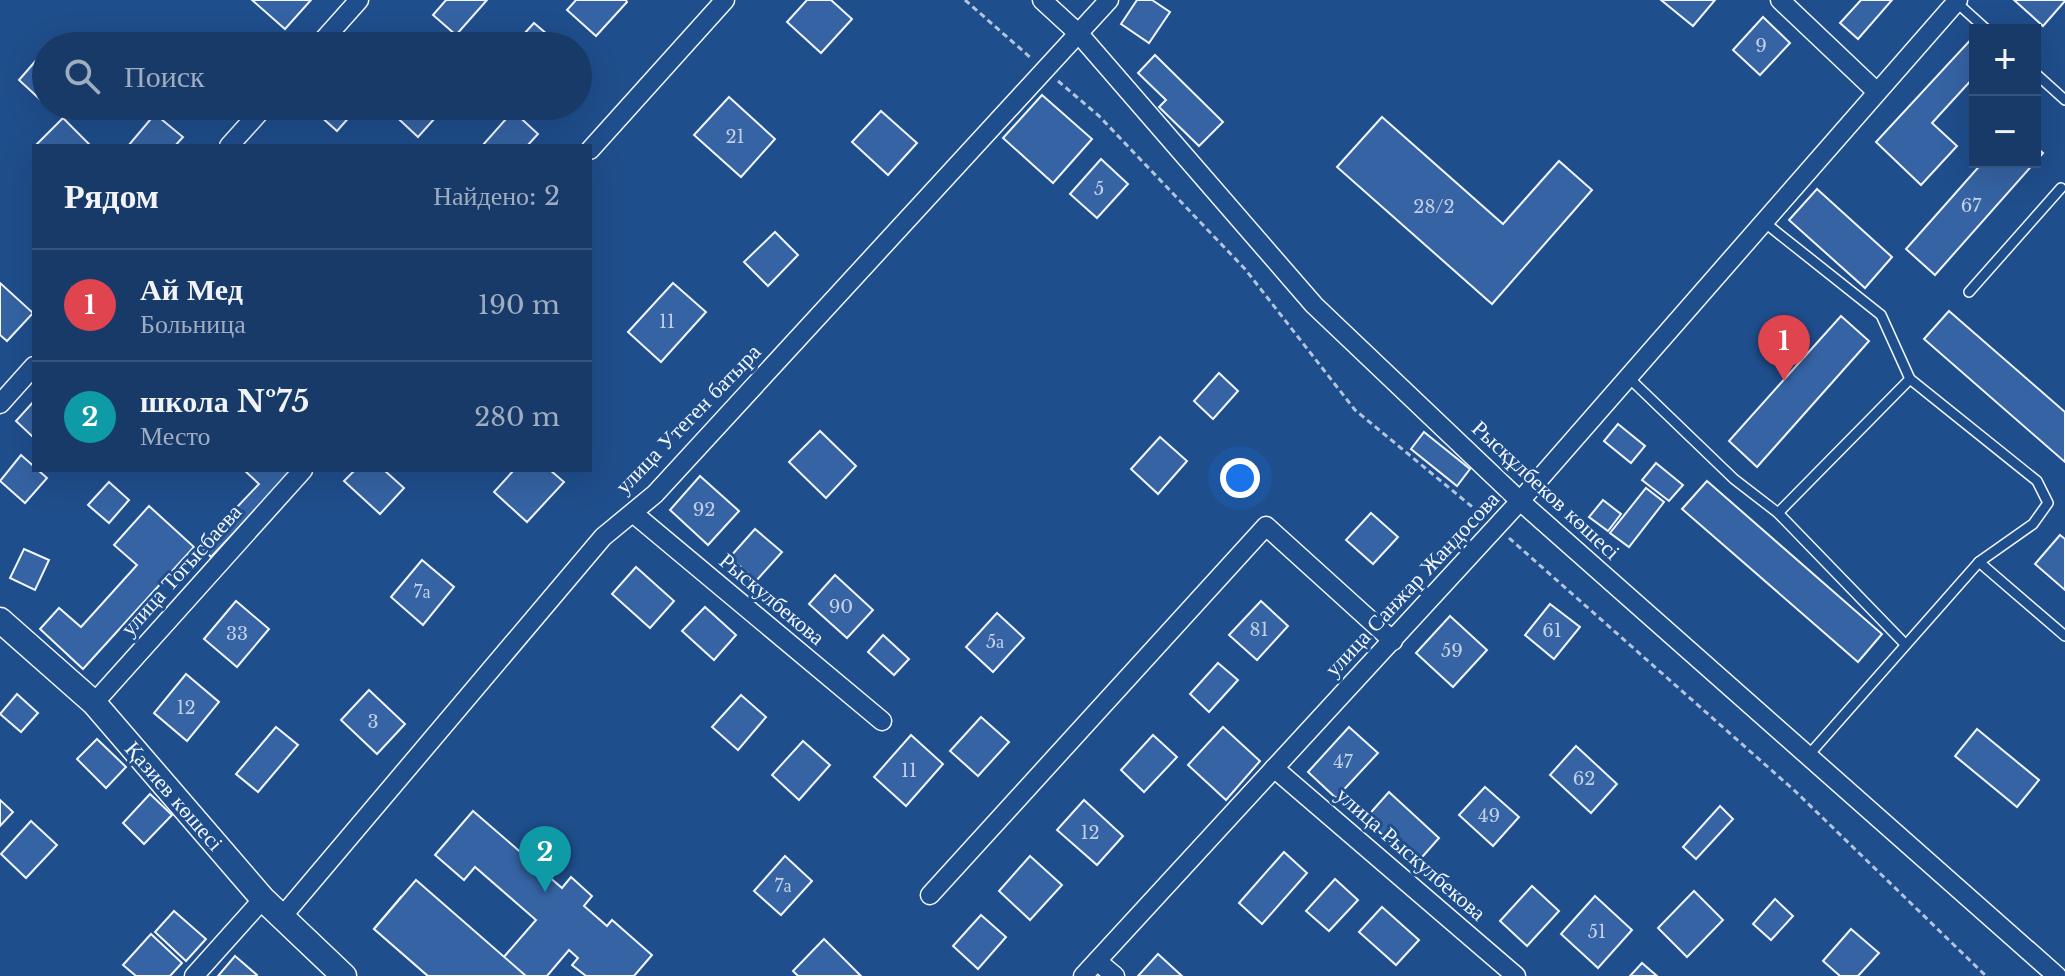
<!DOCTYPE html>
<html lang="ru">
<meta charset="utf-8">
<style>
body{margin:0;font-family:"Libre Baskerville",serif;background:#244571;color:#f1f3f6}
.controls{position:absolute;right:24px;top:24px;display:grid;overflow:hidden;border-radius:0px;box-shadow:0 8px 32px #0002}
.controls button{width:72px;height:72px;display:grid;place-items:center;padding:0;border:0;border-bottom:2px solid #36547d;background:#173a69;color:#f1f3f6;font:40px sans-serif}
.you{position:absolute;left:1240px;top:478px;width:28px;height:28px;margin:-20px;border:6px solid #fff;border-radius:50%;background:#1a73e8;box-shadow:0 0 0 12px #1a73e833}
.badge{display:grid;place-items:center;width:52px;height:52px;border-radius:50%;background:#ffb74d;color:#fff;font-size:26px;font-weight:700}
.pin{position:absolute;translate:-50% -66px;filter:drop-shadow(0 2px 4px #0008)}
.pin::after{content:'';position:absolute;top:42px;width:28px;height:24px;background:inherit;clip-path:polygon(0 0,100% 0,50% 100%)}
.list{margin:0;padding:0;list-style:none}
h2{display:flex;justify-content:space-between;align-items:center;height:104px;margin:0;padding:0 32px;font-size:34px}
h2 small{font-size:26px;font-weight:400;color:#9eadc0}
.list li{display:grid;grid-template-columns:52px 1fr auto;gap:24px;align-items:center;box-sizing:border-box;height:112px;padding:0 32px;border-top:2px solid #36547d}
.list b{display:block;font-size:30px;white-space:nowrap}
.list p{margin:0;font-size:26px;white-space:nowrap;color:#9eadc0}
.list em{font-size:26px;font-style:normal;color:#9eadc0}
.icon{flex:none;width:44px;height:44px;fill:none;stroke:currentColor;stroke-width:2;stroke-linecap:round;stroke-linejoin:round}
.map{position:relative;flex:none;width:2065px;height:976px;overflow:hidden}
.search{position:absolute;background:#173a69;box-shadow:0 8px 32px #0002;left:32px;top:32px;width:560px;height:88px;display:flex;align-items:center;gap:20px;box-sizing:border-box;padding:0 28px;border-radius:44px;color:#9eadc0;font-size:30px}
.panel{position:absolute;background:#173a69;box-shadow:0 8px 32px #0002;left:32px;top:144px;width:560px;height:328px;border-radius:0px}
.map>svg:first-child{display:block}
.building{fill:#3563a3;stroke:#f2f6ff;stroke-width:2}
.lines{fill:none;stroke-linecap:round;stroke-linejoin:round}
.lane-casing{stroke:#f2f6ff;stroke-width:12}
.street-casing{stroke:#f2f6ff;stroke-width:21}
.secondary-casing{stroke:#f2f6ff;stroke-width:27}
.path{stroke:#b3c4dc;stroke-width:3;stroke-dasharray:6 4;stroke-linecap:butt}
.lane{stroke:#1f4e8c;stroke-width:9}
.street{stroke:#1f4e8c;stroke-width:18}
.secondary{stroke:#1f4e8c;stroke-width:24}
.labels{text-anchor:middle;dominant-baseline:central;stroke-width:6;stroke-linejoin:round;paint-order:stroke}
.number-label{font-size:18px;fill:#c3d1e8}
.street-label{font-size:22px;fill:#f2f6ff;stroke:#1f4e8c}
</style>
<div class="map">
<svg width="2065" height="976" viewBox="0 0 2065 976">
<rect width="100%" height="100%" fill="#1f4e8c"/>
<!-- building -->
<g class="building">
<path d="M252 0H311L285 29Z"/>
<path d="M446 0H487L456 35 433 15Z"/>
<path d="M576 0H626L627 2 596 36 567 10Z"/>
<path d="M807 0H831L852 19 821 53 787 22Z"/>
<path d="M1137 0H1152L1170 12 1149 43 1121 24Z"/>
<path d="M1661 0H1715L1693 26Z"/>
<path d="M1861 0H1892L1858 39 1840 23Z"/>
<path d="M2014 0H2065V1L2043 26Z"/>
<path d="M1763 17 1790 43 1760 75 1733 50Z"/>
<path d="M534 23 555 41 551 46H513Z"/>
<path d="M1975 35V76L1932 123 1957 146 1921 185 1876 142Z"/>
<path d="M46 49V101L44 103 19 80Z"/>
<path d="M1155 55 1223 122 1199 146 1159 107 1166 100 1138 73Z"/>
<path d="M1042 95 1092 139 1053 183 1003 138Z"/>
<path d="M729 97 775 139 741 177 694 135Z"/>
<path d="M309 106H359L337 131Z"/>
<path d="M391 106H423L435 118 418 137 388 109Z"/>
<path d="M513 111 538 134 527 146H482Z"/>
<path d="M881 111 917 143 888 175 852 142Z"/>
<path d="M155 114 183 137 175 146H128Z"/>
<path d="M1382 117 1503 224 1559 161 1592 190 1492 304 1337 167Z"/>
<path d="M63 118 90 145 35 146Z"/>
<path d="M2035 146 2043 153 1935 275 1906 249 1983 162H2035Z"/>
<path d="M1101 159 1128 184 1097 218 1070 194Z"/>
<path d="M1817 189 1892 257 1865 288 1789 220Z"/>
<path d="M775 232 798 255 768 286 744 262Z"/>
<path d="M0 283 33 313 7 341 0 335Z"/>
<path d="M673 283 706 312 661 362 628 332Z"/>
<path d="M1949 311 2065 412V462L1924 339Z"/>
<path d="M1841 316 1869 341 1757 467 1729 441Z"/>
<path d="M1219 373 1238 391 1213 419 1194 401Z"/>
<path d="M34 401V438L16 421Z"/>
<path d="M1618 424 1645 446 1631 463 1604 441Z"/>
<path d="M820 431 856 466 826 498 789 462Z"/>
<path d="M1424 432 1470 469 1457 486 1411 449Z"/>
<path d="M1160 437 1187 461 1158 494 1131 469Z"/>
<path d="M21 455 47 478 25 503 0 481Z"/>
<path d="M1656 463 1683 485 1669 501 1642 480Z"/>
<path d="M244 470H293L211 557 200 546 259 484Z"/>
<path d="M355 470H384L404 488 380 514 344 481Z"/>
<path d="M514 470H550L564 482 527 522 494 492Z"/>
<path d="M700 476 739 511 708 545 670 510Z"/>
<path d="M1707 481 1882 634 1858 662 1682 509Z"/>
<path d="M109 482 129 500 109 523 88 505Z"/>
<path d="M1646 488 1664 502 1629 547 1610 533Z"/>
<path d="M1603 500 1621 514 1608 531 1589 517Z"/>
<path d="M149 506 194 547 83 669 40 629 59 608 81 627 137 565 114 545Z"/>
<path d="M1371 513 1398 537 1373 564 1346 540Z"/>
<path d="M755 529 782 552 756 581 730 557Z"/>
<path d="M2060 535 2065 539V590L2035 564Z"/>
<path d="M24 549 49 560 35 590 10 578Z"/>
<path d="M422 560 454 587 423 625 391 597Z"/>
<path d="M636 567 674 601 650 628 612 594Z"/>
<path d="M835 575 873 610 847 638 809 604Z"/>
<path d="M236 601 269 629 237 667 204 639Z"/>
<path d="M1261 601 1288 626 1257 660 1229 635Z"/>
<path d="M1550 604 1580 627 1554 659 1525 635Z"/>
<path d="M705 607 736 635 714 660 682 631Z"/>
<path d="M997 613 1024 638 993 672 966 647Z"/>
<path d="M1450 616 1487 650 1453 687 1416 653Z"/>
<path d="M883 635 909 659 894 675 868 652Z"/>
<path d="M1218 663 1238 680 1209 712 1190 694Z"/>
<path d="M186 674 219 702 187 741 154 713Z"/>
<path d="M369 690 405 724 377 754 341 720Z"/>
<path d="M17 694 38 713 21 732 0 714Z"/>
<path d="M741 695 766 717 738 750 712 727Z"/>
<path d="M981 717 1009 742 978 776 950 751Z"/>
<path d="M276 727 298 745 258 792 236 774Z"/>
<path d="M1223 727 1260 761 1226 800 1188 765Z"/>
<path d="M1349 727 1378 753 1336 798 1308 772Z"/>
<path d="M1977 729 2039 780 2017 807 1955 756Z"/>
<path d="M911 735 943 764 906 806 874 777Z"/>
<path d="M1153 735 1177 757 1144 792 1121 770Z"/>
<path d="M97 739 126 767 106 788 77 759Z"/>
<path d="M803 741 830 765 799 800 772 775Z"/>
<path d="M1576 746 1617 784 1591 813 1550 775Z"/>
<path d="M1485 787 1519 817 1493 846 1459 815Z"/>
<path d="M1389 792 1439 838 1415 865 1365 819Z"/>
<path d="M150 794 172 815 144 844 123 823Z"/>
<path d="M0 800 13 812 0 826Z"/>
<path d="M1084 800 1123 836 1097 865 1057 830Z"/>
<path d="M1720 806 1733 819 1696 859 1683 847Z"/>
<path d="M473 811 562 888 571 877 592 896 584 906 607 926 612 920 652 955 634 976H586L572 965 578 958 569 950 547 976H428L374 929 401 897 489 974 536 920 475 867 464 880 435 855Z"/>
<path d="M31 821 57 845 26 878 1 854Z"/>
<path d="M1284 852 1307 873 1262 924 1239 903Z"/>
<path d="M785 856 812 881 781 915 754 891Z"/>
<path d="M1030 856 1062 885 1030 920 999 891Z"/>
<path d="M1335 879 1358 900 1329 931 1306 911Z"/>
<path d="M416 880 526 976H428L374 929Z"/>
<path d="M1532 886 1559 911 1527 946 1500 921Z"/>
<path d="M1694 891 1723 920 1687 957 1658 928Z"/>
<path d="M1595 896 1632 930 1598 968 1561 934Z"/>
<path d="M1775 899 1793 916 1771 940 1753 924Z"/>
<path d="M1382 907 1419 940 1396 965 1359 932Z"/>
<path d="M174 911 206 939 186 961 155 932Z"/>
<path d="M981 915 1006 937 978 969 953 946Z"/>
<path d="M1851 929 1879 953 1858 976H1840L1823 961Z"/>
<path d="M151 934 182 963 170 976H136L123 965Z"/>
<path d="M824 939 861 976H798L793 971Z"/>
<path d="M1158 954 1182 976H1138Z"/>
<path d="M235 956 257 975 256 976H218Z"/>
<path d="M1642 963 1657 976H1630Z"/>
</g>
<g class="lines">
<defs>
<g id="lane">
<path d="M1956 2 1987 30"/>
<path d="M2035 73 2065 100"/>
<path d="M1764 222 1881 315 1910 379 2037 481 2048 503 2033 524 1979 562 2065 636"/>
<path d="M1969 292 2061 188"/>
<path d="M1628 377 1734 479 1778 513 1905 644"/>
<path d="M1778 513 1910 379"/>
<path d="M1807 757 1979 562"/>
</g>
<g id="street">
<path d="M1042 0 1079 34 1314 305 1520 501 2057 976"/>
<path d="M1780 0 1877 92"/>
<path d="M318 46 359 0"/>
<path d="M229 146 265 106"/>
<path d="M590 150 725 0"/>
<path d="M0 404 34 366"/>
<path d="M633 513 882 721"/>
<path d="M94 703 303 470"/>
<path d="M1274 768 1516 976"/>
<path d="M930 895 1266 526 1393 641"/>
<path d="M281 918 603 537 655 494 1109 0"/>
<path d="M1097 961 1115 976"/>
<path d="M194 976 263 899"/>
<path d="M1083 976 1520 501 1958 0"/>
</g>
<path id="secondary" d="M0 620 94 703 263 899 344 976"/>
</defs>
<!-- lane casing -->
<use href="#lane" class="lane-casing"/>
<!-- street casing -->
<use href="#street" class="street-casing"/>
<!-- secondary casing -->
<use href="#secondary" class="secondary-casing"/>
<!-- path -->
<g class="path">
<path d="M965 0 1031 58"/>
<path d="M1058 81 1099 116 1245 269 1355 410 1482 515"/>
<path d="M1509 538 1795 791 1986 976"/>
</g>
<!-- lane -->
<use href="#lane" class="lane"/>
<!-- street -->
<use href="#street" class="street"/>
<!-- secondary -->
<use href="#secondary" class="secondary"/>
</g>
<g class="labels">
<!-- number labels -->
<g class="number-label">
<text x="1761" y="46">9</text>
<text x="735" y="137">21</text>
<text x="1099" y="189">5</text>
<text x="1971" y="206">67</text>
<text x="1434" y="207">28/2</text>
<text x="667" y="322">11</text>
<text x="704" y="510">92</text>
<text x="422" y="592">7а</text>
<text x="841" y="607">90</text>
<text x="1259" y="630">81</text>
<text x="1552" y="631">61</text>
<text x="237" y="634">33</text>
<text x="995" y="642">5а</text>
<text x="1452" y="651">59</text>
<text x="186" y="708">12</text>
<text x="373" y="722">3</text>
<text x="1343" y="762">47</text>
<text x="909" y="771">11</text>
<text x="1584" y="779">62</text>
<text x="1489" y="816">49</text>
<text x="1090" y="833">12</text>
<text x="783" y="886">7а</text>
<text x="1597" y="932">51</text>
</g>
<!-- street labels -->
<g class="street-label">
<text transform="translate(688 419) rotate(-46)">улица Утеген батыра</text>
<text transform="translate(1546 490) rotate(43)">Рысқұлбеков көшесі</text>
<text transform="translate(181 570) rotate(-48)">улица Тогысбаева</text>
<text transform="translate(1412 584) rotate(-47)">улица Санжар Жандосова</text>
<text transform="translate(772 599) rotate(40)">Рыскулбекова</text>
<text transform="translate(174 796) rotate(49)">Қазиев көшесі</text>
<text transform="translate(1411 854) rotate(41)">улица Рыскулбекова</text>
</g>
</g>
</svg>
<div class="controls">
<button>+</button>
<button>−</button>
</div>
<div class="you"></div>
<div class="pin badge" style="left:1784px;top:381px;background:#e0444e">1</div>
<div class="pin badge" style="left:545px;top:892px;background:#0f9aa8">2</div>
<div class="search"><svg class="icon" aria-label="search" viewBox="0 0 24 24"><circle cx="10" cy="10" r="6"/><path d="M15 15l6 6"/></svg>Поиск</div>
<section class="panel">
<h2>Рядом<small>Найдено: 2</small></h2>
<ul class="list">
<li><span class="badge" style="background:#e0444e">1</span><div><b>Ай Мед</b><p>Больница</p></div><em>190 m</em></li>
<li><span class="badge" style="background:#0f9aa8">2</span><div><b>школа №75</b><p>Место</p></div><em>280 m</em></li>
</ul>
</section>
</div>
